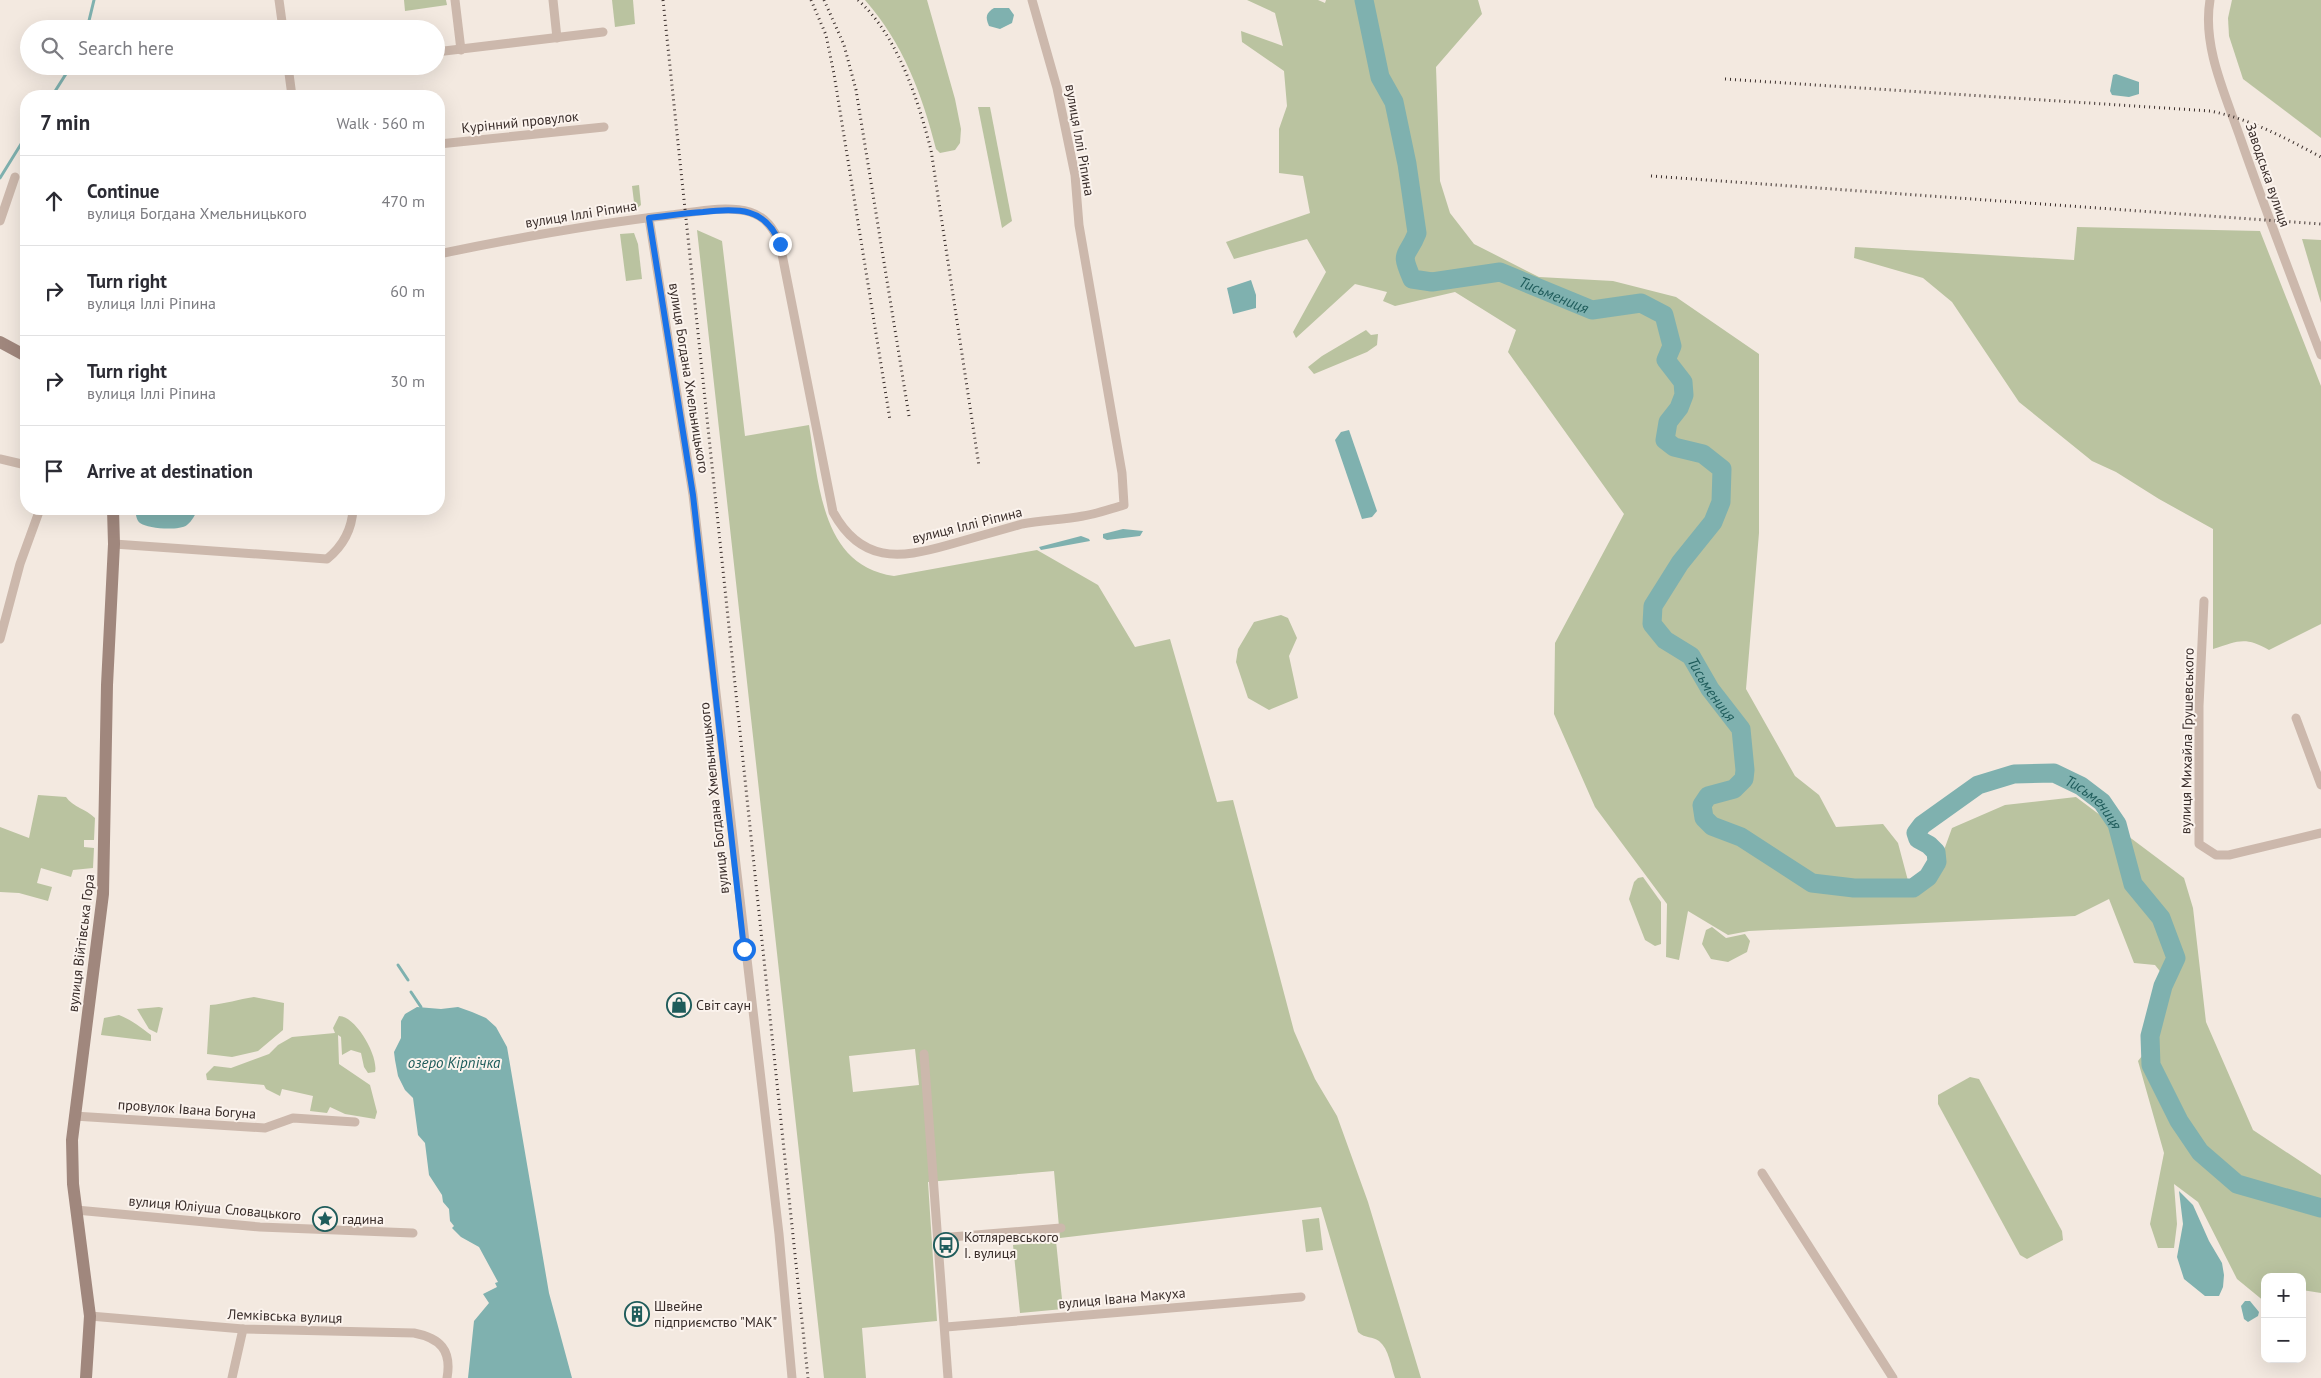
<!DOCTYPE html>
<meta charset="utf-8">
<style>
body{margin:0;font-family:"PT Sans",sans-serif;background:#f2f2f3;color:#2b2b33}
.controls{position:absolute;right:15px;bottom:15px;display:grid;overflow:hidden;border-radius:10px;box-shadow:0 5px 20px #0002}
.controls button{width:45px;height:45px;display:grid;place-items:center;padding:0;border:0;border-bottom:1px solid #e1e1e2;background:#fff;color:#2b2b33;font:25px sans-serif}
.stop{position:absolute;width:15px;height:15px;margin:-11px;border:4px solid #1a73e8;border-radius:50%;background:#fff}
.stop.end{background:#1a73e8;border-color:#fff;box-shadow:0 1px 5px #0008}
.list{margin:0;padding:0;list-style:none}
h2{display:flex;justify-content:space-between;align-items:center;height:65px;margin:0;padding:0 20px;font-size:21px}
h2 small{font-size:16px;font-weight:400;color:#7c7c81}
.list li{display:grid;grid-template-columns:32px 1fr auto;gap:15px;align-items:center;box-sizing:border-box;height:90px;padding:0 20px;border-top:1px solid #e1e1e2}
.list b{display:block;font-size:19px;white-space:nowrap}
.list p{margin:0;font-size:16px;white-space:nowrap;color:#7c7c81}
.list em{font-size:16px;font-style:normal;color:#7c7c81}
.icon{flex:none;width:28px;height:28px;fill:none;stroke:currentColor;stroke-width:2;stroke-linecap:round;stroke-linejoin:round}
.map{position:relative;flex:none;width:2321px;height:1378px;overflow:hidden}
.search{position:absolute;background:#fff;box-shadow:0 5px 20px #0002;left:20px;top:20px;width:425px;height:55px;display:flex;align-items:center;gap:12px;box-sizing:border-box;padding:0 18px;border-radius:28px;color:#7c7c81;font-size:19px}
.panel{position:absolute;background:#fff;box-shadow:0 5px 20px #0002;left:20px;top:90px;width:425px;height:425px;border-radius:20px}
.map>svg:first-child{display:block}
.green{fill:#bac3a0;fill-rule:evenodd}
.water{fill:#7fb1af}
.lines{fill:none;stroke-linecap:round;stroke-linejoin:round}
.stream{stroke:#7fb1af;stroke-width:3}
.river{stroke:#7fb1af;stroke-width:19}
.street{stroke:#ccb8ac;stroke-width:9}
.secondary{stroke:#a0877d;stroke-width:12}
.rail{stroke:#3a2e2b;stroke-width:3;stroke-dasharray:1 4;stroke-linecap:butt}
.route{stroke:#1a73e8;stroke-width:6}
.labels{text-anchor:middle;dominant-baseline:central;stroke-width:4;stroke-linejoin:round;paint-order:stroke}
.street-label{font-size:14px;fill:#3a2e2b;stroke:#fbf3ed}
.poi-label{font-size:14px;fill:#3a2e2b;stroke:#fbf3ed;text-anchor:start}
.water-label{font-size:15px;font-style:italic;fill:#1f5c5b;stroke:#fbf3ed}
</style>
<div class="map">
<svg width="2321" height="1378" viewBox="0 0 2321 1378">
<rect width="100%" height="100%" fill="#f3e9e0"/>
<!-- green -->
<g class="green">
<path d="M404 0H446L447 5 405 11Z"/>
<path d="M612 0H633L635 24 615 27Z"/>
<path d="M865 0H927L955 99 961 129 960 143 955 150 940 153 936 149C922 94 903 43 865 0Z"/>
<path d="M1247 0H1318L1325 3 1326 0H1478L1482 14 1436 67 1440 181 1450 213 1474 244 1539 277 1613 281 1676 297 1759 354V533L1746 689 1795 776 1819 795 1836 827 1883 824 1898 843 1911 892 1931 886 1952 828 2005 805 2076 797 2184 878 2193 908 2206 1022 2253 1130 2321 1175V1293L2302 1290V1277H2265V1302L2237 1279 2198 1202 2174 1184 2177 1224 2174 1248H2158L2150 1224 2164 1153 2138 1061 2158 1036 2171 985 2155 965 2134 963 2109 899 2075 916 1749 931 1728 935 1688 911 1679 960 1666 957 1667 904 1595 807 1554 714 1555 643 1624 514 1508 352 1516 330 1455 292 1395 306 1383 301 1387 292 1355 284 1296 338 1293 332 1326 272 1307 239 1234 259 1226 242 1310 213 1303 176 1279 173V129L1287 106 1284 71 1242 42 1241 31 1283 46 1275 13Z"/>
<path d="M2232 0H2321V138L2243 79 2229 36 2228 18Z"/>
<path d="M978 107H990L1012 221 1002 228Z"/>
<path d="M639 185 641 205 635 210 632 186Z"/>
<path d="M2077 227 2260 231 2321 386V624L2269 650C2245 636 2238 641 2213 649V529L2159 499 2116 472 2092 461 2019 402 1952 302 1923 278 1854 258 1855 247 2074 260Z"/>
<path d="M697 230 722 241 745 436 809 425C819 483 821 566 894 576L1037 550 1098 585 1135 647 1170 639 1217 802 1233 800 1294 1031 1315 1079 1337 1116 1368 1202 1421 1378H1395C1391 1367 1389 1349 1379 1341 1372 1336 1366 1339 1358 1332L1321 1207 1060 1238 1054 1171 928 1182 937 1321 862 1328 866 1378H824ZM915 1049 919 1085 853 1092 849 1056Z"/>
<path d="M634 233 638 244 642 279 626 281 620 234Z"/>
<path d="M2302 239 2321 240V303Z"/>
<path d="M1366 330 1371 335 1378 334 1377 345 1367 352 1314 374 1308 367 1322 356Z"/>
<path d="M1281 615 1288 618 1297 638 1289 656 1298 698 1269 710 1248 698 1236 662 1238 649 1254 622Z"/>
<path d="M38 795 66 797C73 807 86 809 95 818L94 840H84V847L94 848 93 868 73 870 71 877 41 868 37 883 52 887 48 901 19 893 0 892V827L29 838Z"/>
<path d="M1643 877 1661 902V944L1655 946 1645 940 1629 899 1634 882 1638 878Z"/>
<path d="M1712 927 1726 938 1745 934 1750 941 1747 952 1728 962 1711 959 1702 944 1706 930Z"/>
<path d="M254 997 284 1003 283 1030 258 1051 232 1057 207 1054 210 1005C226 1004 238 999 254 997Z"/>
<path d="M159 1007 163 1008 157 1033 149 1029 137 1009Z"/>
<path d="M119 1015C132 1020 140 1027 151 1035V1041L101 1035 104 1018Z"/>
<path d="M339 1016C356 1016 379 1057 375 1072L368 1073 364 1067 361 1053 351 1050 342 1055 341 1037 338 1035 339 1064 370 1085 377 1112 375 1119 345 1114 330 1107 327 1113 310 1111 313 1096 282 1089 280 1096 266 1089 264 1085 207 1080 206 1074 214 1066 231 1068 269 1054 278 1045 292 1037 335 1033 333 1028Z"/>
<path d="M1970 1077 1979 1079 2062 1231 2063 1240 2027 1259 2020 1255 1938 1104V1095Z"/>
<path d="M1319 1218 1323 1250 1306 1252 1302 1220Z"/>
<path d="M1056 1241 1063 1309 1020 1313 1013 1245Z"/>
</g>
<!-- water -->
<g class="water">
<path d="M994 8H1009L1014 15 1012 23 1000 29 989 26C985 17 986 13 994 8Z"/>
<path d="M2116 74 2139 82V94L2129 97 2112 95 2110 91 2113 75Z"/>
<path d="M1251 280 1256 295V308L1233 314 1227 288Z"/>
<path d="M1349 430 1377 511 1372 517 1362 519 1335 440 1341 432Z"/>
<path d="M135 509H198C195 515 192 521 187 525 179 531 148 529 140 523 136 520 136 514 135 509Z"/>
<path d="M1123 529 1143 531 1140 536 1107 540 1103 538V534Z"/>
<path d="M1081 536 1089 539 1090 541 1041 550 1039 547Z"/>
<path d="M417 1007 441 1009 458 1007 472 1012 486 1018 496 1027 507 1047 549 1293 572 1378H468L474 1321 489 1303 483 1294 497 1287 495 1283 498 1282 479 1247 461 1237 452 1228 454 1226 450 1221 449 1209 443 1202 442 1195 429 1175 425 1143 418 1135 413 1098 405 1090 398 1076 395 1060 394 1052 401 1038V1021L405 1014Z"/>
<path d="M2179 1191 2193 1205 2209 1241 2222 1263 2224 1275 2223 1287 2219 1296H2205L2184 1279 2177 1257 2183 1224Z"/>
<path d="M2245 1301H2250L2259 1312 2258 1316 2248 1322 2244 1319 2241 1306Z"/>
</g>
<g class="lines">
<!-- stream -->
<g class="stream">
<path d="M87 29 94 0"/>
<path d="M52 96 71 66"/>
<path d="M0 178 26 136"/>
<path d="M398 965 408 980"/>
<path d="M411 992 421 1007"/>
</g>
<!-- river -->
<path class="river" id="s1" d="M1364 0 1380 77 1394 102 1407 164 1417 233C1407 259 1399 249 1412 279L1432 282 1500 272 1592 310 1641 303 1664 315 1672 346 1666 360 1683 382 1684 395 1679 408 1668 422 1665 440 1674 447 1703 454 1722 469 1721 502 1713 522 1680 563 1653 606 1652 624 1665 640 1691 656 1710 689 1741 729 1745 770 1744 779 1734 789 1708 796 1702 805 1704 818 1712 826 1741 837 1812 883 1854 888H1913L1928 877 1937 862 1936 852 1929 845 1918 839 1916 833 1922 825 1978 785 2014 774 2054 773 2081 786 2102 802 2117 824 2133 884 2161 918 2176 958 2163 986 2150 1036 2151 1065 2179 1121 2200 1152 2237 1184 2321 1208"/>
<!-- street -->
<g class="street">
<path d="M279 0 283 29"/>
<path d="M455 0 461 50"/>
<path d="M553 0 557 38"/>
<path d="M2210 0C2202 47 2226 96 2241 140 2266 212 2294 284 2321 355"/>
<path d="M436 52 603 32"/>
<path d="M288 66 292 96"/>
<path d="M289 69 313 66"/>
<path d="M439 144 604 127"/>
<path d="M649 218 693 495 779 1234 792 1378"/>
<path d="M0 221 15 177"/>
<path d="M439 254C516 238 592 224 671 215 695 212 726 205 750 212 766 217 774 229 780 244L833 512C861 563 899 559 948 545 973 538 997 531 1022 524 1042 520 1063 520 1083 516 1097 514 1110 509 1124 505L1122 473 1079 225 1075 175 1057 88 1032 0"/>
<path d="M0 459 26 465"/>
<path d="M114 544 327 559C343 546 352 529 353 509"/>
<path d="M2204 601 2199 706V844L2216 855H2229L2321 833"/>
<path d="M0 639 20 564 40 509"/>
<path d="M2296 718 2321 785"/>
<path d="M924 1054 948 1378"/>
<path d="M74 1116 265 1128 293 1118 355 1122"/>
<path d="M1762 1173 1893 1378"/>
<path d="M76 1210 260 1227 413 1233"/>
<path d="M939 1238 1061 1228"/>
<path d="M90 1316 243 1329 414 1333C440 1338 452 1350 447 1378"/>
<path d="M946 1327 1301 1297"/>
<path d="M232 1378 243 1329"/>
</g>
<!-- secondary -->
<g class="secondary">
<path d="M0 342 26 356"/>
<path d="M86 1378 90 1316 73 1184 72 1140 103 894 107 685 114 544 113 509"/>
</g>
<!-- rail -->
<g class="rail">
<path d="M663 0 808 1378"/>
<path d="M811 0 826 35 834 74 890 420"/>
<path d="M824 0 844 45 856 90 909 416"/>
<path d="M858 0C898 36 918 100 931 150L979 466"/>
<path d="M1725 79 2210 111C2251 119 2285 138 2321 157"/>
<path d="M1651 176 2321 224"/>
</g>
</g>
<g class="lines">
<!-- route -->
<path class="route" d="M744 949 693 495 649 218C667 216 685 213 703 212 737 208 766 207 780 244"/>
</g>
<!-- icons -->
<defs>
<symbol id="shop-ring" viewBox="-11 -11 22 22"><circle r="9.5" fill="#fbf3ed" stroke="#1f5c5b" stroke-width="1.5"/><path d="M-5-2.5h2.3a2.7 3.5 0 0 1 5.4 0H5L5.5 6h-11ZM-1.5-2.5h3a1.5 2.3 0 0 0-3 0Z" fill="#1f5c5b"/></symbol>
<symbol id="sight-ring" viewBox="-11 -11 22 22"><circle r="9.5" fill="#fbf3ed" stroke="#1f5c5b" stroke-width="1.5"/><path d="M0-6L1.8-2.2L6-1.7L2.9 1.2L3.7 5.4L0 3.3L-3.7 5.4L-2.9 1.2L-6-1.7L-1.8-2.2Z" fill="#1f5c5b"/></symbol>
<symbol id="bus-ring" viewBox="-11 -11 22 22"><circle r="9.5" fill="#fbf3ed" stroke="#1f5c5b" stroke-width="1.5"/><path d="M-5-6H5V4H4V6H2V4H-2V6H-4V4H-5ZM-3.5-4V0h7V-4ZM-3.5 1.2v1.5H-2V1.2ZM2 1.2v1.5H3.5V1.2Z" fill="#1f5c5b"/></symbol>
<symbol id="building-ring" viewBox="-11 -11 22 22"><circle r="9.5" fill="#fbf3ed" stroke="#1f5c5b" stroke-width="1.5"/><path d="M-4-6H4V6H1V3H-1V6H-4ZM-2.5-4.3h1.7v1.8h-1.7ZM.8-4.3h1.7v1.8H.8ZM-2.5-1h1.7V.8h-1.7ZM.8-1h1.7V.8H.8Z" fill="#1f5c5b"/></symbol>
</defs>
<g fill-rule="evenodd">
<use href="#shop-ring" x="665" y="991" width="28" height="28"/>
<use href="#sight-ring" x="311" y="1205" width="28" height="28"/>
<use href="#bus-ring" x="932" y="1231" width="28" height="28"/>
<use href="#building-ring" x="623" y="1300" width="28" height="28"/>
</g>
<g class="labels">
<!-- street labels -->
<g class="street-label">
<text transform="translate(520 122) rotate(-6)">Курінний провулок</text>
<text transform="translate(1080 140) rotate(80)">вулиця Іллі Ріпина</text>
<text transform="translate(2268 175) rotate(71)">Заводська вулиця</text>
<text transform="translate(581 214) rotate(-9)">вулиця Іллі Ріпина</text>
<text transform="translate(689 378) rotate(81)">вулиця Богдана Хмельницького</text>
<text transform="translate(967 525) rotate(-14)">вулиця Іллі Ріпина</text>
<text transform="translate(2187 741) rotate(-89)">вулиця Михайла Грушевського</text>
<text transform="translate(714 798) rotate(-96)">вулиця Богдана Хмельницького</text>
<text transform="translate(81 943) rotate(-83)">вулиця Війтівська Гора</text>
<text transform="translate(187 1109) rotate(4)">провулок Івана Богуна</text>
<text transform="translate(215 1208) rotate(5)">вулиця Юліуша Словацького</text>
<text transform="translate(1122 1298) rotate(-5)">вулиця Івана Макуха</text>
<text transform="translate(285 1316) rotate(2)">Лемківська вулиця</text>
</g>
<!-- poi labels -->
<g class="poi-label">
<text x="696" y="1005">Світ саун</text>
<text x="342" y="1219">гадина</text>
<text x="964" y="1237">Котляревського<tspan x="964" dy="16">І. вулиця</tspan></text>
<text x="654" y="1306">Швейне<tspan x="654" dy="16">підприємство "МАК"</tspan></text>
</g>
<!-- water labels -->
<g class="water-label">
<text stroke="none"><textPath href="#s1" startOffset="438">Тисьмениця</textPath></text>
<text stroke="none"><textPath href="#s1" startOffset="1024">Тисьмениця</textPath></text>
<text stroke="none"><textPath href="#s1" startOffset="1699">Тисьмениця</textPath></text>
<text x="454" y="1062">озеро Кірпічка</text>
</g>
</g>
</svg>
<div class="controls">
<button>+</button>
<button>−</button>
</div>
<div class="stop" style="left:744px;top:949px"></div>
<div class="stop end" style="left:780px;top:244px"></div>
<div class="search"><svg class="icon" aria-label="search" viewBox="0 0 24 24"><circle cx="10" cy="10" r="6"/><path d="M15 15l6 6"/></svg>Search here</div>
<section class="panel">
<h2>7 min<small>Walk · 560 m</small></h2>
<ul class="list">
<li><svg class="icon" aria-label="ahead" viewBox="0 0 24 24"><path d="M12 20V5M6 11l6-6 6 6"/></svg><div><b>Continue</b><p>вулиця Богдана Хмельницького</p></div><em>470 m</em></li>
<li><svg class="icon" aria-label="right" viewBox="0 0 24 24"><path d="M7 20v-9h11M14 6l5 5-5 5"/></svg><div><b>Turn right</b><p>вулиця Іллі Ріпина</p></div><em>60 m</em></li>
<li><svg class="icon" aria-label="right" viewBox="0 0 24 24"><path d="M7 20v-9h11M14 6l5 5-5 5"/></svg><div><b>Turn right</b><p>вулиця Іллі Ріпина</p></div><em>30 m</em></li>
<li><svg class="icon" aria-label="arrive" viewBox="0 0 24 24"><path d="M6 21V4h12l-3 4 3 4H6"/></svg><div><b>Arrive at destination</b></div></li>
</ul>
</section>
</div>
